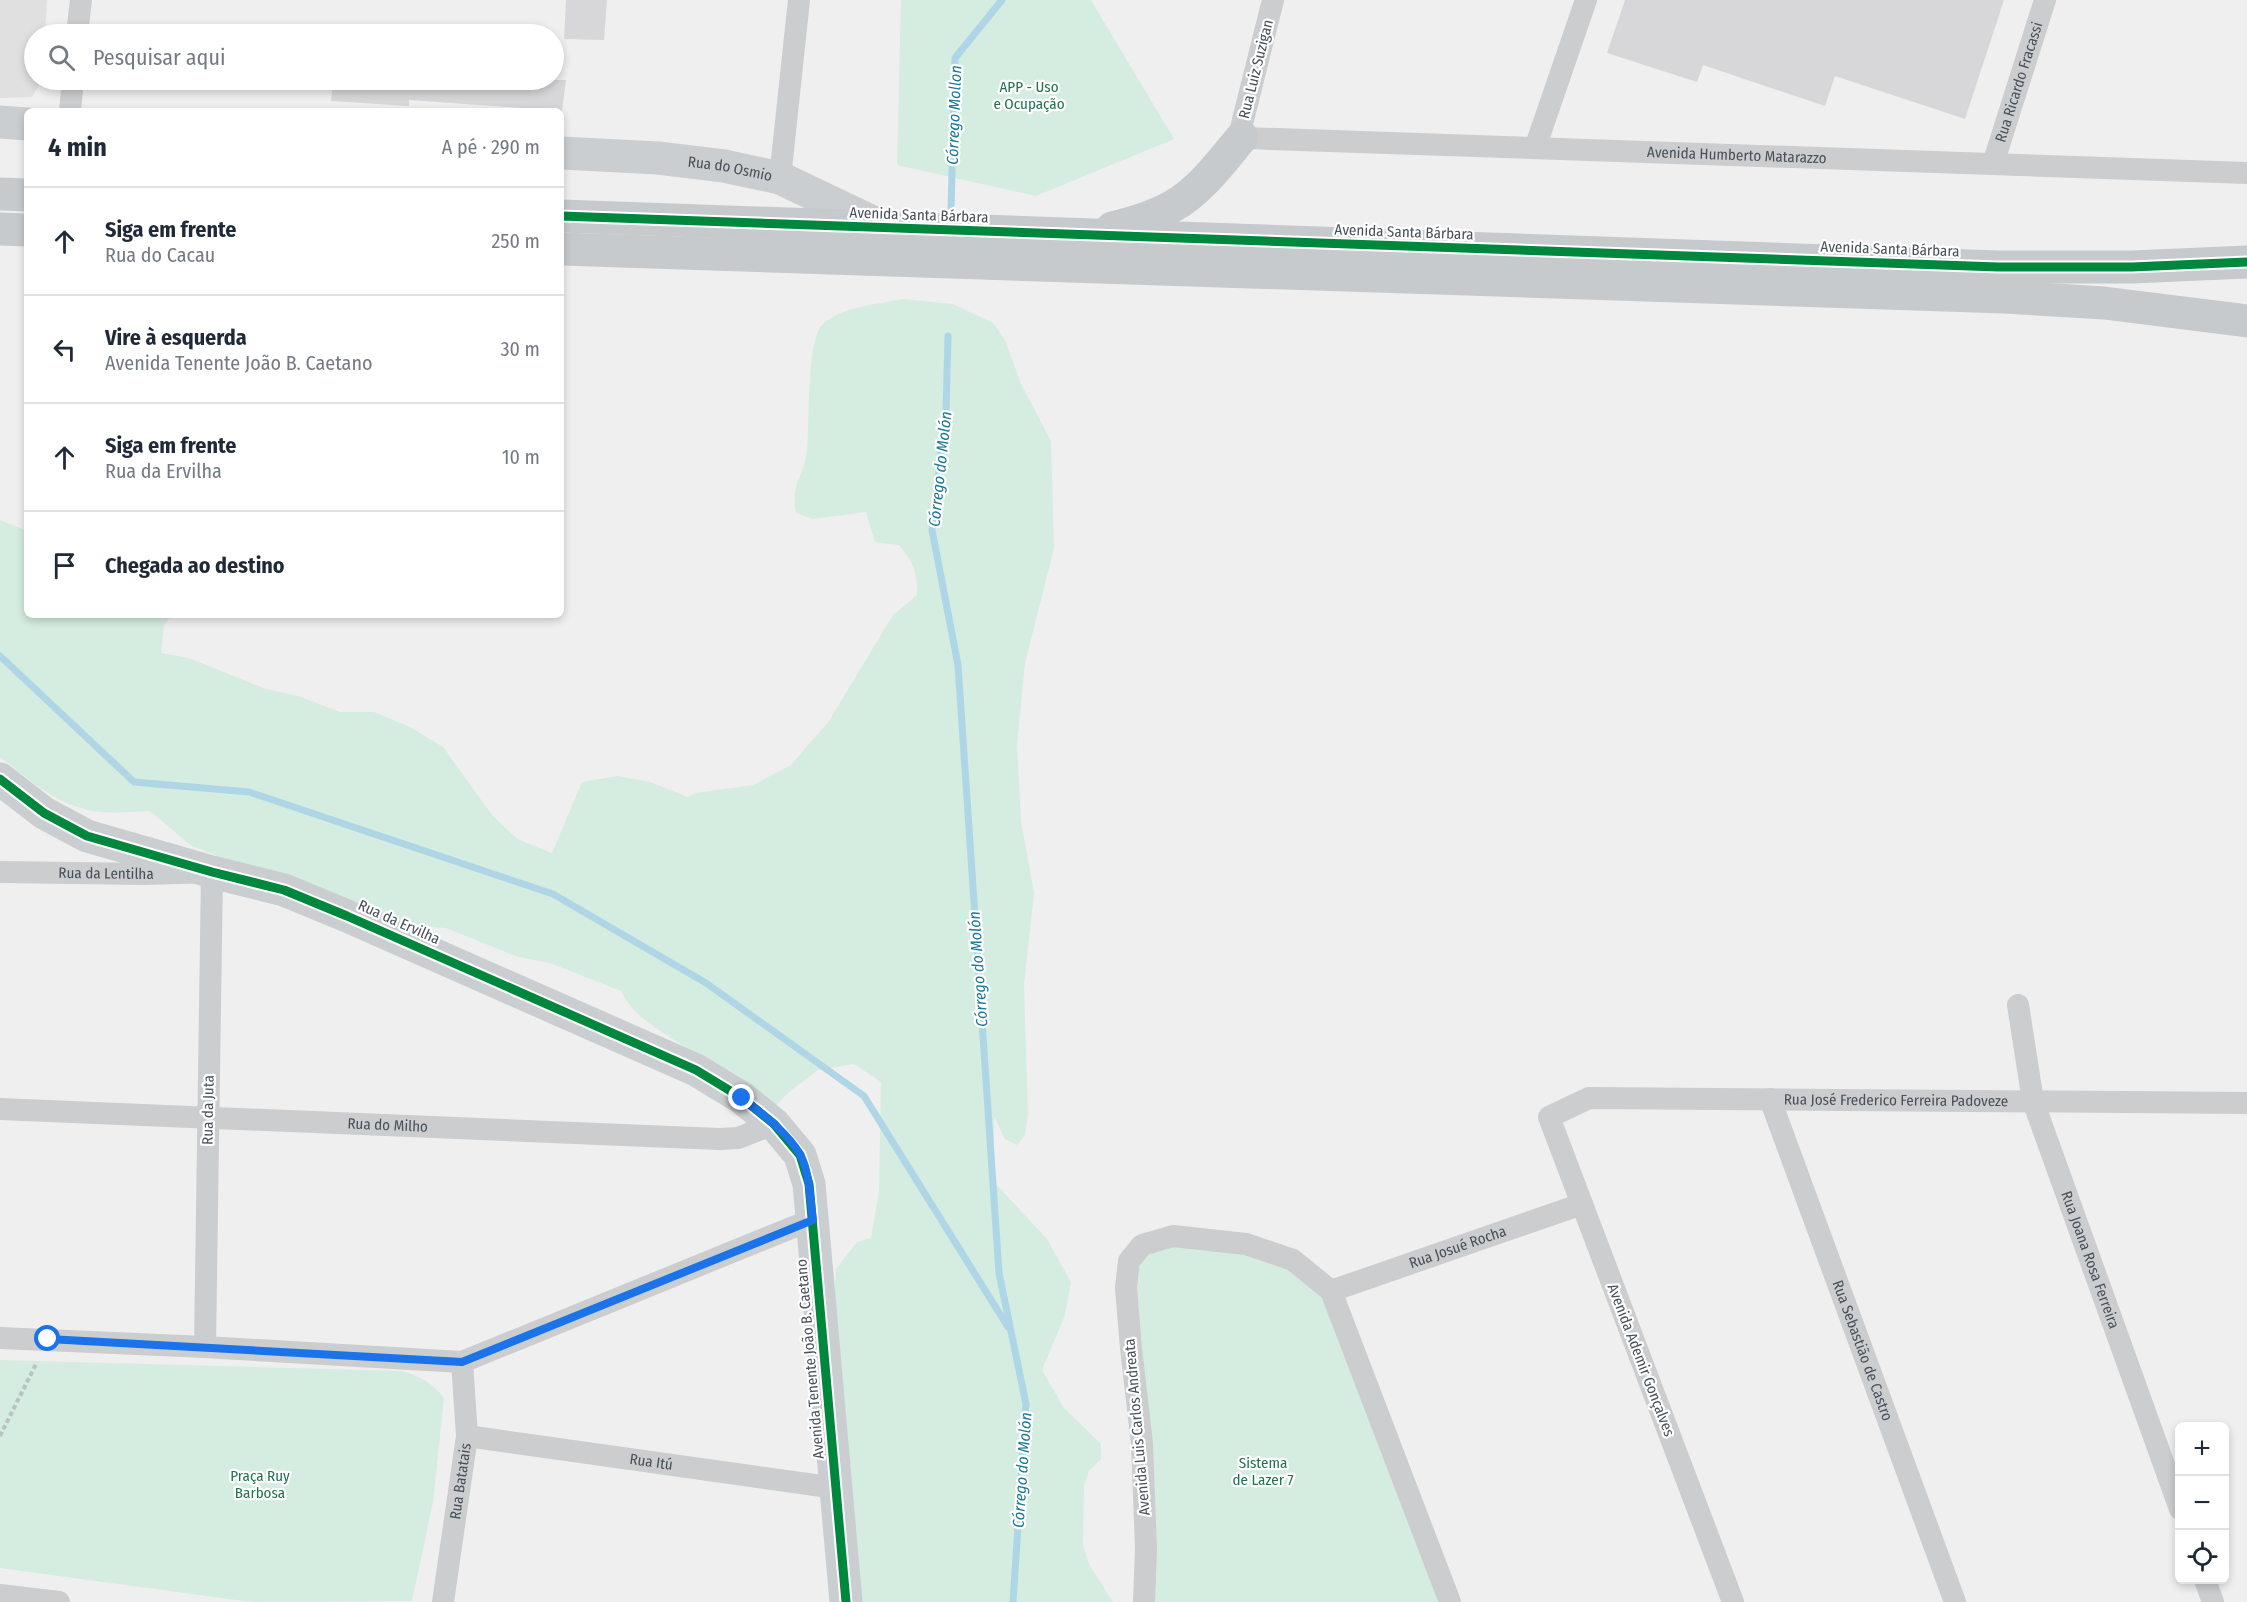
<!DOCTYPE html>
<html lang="pt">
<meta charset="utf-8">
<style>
body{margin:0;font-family:"Fira Sans Condensed",sans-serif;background:#f6f6f7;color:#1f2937}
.controls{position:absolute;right:18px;bottom:18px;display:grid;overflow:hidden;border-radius:9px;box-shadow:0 3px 9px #0003}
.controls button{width:54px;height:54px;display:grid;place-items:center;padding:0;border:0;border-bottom:2px solid #e0e1e3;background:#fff;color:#1f2937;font:30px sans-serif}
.stop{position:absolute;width:18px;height:18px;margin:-14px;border:4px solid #1a73e8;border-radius:50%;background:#fff}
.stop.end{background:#1a73e8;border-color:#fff;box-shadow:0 2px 6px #0008}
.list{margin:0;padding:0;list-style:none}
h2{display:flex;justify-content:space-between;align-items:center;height:78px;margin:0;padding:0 24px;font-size:26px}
h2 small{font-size:20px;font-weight:400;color:#747a83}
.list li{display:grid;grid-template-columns:39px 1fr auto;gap:18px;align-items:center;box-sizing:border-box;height:108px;padding:0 24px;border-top:2px solid #e0e1e3}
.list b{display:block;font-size:22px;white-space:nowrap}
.list p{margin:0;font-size:20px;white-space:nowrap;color:#747a83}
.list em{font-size:20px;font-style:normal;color:#747a83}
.icon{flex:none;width:33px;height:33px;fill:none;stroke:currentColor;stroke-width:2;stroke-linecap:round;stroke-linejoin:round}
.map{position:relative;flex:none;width:2247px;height:1602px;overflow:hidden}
.search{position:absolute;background:#fff;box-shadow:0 3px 9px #0003;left:24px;top:24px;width:540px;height:66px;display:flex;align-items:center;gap:15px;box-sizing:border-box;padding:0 21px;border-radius:33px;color:#747a83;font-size:22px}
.panel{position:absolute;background:#fff;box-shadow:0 3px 9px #0003;left:24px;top:108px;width:540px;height:510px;border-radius:9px}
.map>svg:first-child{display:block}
.education{fill:#e1e0e0}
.green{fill:#d5ece0}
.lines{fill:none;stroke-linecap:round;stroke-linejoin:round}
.stream{stroke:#aed6e6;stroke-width:7}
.building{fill:#d7d7d9}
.path{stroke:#b9c3c0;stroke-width:4;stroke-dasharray:4.5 3;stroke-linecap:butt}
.street{stroke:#cbcdcf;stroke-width:22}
.secondary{stroke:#cbced0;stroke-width:33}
.primary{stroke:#c7cacc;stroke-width:33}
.cycleway-casing{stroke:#fff;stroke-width:13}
.cycleway{stroke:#00873e;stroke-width:9}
.route{stroke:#1a73e8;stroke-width:8}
.labels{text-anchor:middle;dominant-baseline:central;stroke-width:4.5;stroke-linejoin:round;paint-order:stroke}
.street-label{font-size:15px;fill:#485059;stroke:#fff}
.park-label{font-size:15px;fill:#20724e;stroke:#fff}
.water-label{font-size:16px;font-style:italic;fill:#1b7798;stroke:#fff}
</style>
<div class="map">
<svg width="2247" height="1602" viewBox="0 0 2247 1602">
<rect width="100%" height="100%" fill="#efefef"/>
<!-- education -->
<path class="education" d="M0 0H47L45 34H34V80H42L32 97 0 98Z"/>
<!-- green -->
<g class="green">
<path d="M901 0H1091L1174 139 1036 196 897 165Z"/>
<path d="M902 299 953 304 993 323 1005 340 1021 384 1051 441 1054 548 1025 663 1017 744 1021 821 1034 893 1024 985 1028 1115 1025 1135 1017 1145 1005 1139 994 1117V1182L1047 1239 1071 1282 1065 1315 1042 1370 1064 1408 1101 1444V1459L1089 1471 1084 1485 1083 1545 1090 1566 1113 1602H863L854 1586 829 1367 836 1269 857 1242 871 1238 879 1192 881 1082 854 1064 818 1070 788 1093 764 1118C742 1098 722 1075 699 1057 674 1037 635 1022 621 991L550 963 518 957 446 928 406 925 374 919 190 845 150 811C127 812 102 815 80 808 50 799 24 775 0 757V520L27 531V615H172L164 625 161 653 189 658 266 689 298 696 340 712H374L410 727 443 747 492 815 517 839 552 853 582 782 618 776 650 782 688 797 695 793 753 785 791 765 829 721 893 615 917 595C918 574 913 561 899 545L875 542 866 512 813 519 796 513C790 485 804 476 807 451 810 425 806 339 823 324 843 306 876 305 902 299Z"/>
<path d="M1246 1244 1331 1291 1450 1602H1140L1131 1348 1142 1245Z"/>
<path d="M0 1360 402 1371C419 1376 433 1383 444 1398L433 1502 412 1601 251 1602 0 1568Z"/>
</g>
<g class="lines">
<!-- stream -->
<g class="stream">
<path d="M951 210 955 58 1002 0"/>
<path d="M948 336 946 412 932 530 958 665 999 1273 1026 1404 1013 1602"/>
<path d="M0 656 134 782 249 792 553 894 706 983 864 1096 1008 1327"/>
</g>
</g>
<!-- building -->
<g class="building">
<path d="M566 0H607L604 40 564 39Z"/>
<path d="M1625 0H2004L1965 119 1835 76 1825 106 1703 65 1697 82 1607 53Z"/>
<path d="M333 80H566L562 111 409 100V106L331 101Z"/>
</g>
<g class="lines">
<!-- path -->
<path class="path" d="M0 1436 37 1362"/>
<!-- street -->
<g class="street">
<path id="s1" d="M1273 0 1240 132 1245 138 2247 173"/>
<path d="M77 34 81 0"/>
<path d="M70 111 73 80"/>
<path d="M1535 148 1586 0"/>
<path id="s2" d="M1993 164 2045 0"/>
<path d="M780 178 799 0"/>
<path id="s3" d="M0 872 145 874 212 872 205 1347"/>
<path id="s4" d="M2018 1005 2033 1101 2180 1509"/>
<path id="s5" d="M1770 1099 1955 1602"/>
<path id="s6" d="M0 1109 719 1139 738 1138 774 1124"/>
<path id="s7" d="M1331 1291 1582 1204"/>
<path d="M0 1338 205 1347 462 1362 813 1219"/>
<path id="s8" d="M467 1436 836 1488"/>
<path d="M2205 1580 2213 1602"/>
<path d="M0 1595 59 1602"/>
<path id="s9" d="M443 1602 467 1436 462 1362"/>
<path d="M1144 1602 1146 1549 1142 1444 1131 1348 1126 1288 1129 1261 1142 1245 1173 1236 1246 1244 1293 1260 1331 1291 1450 1602"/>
<path id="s10" d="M1733 1602 1549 1117 1589 1098 2247 1103"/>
</g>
<!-- secondary -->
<g class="secondary">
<path d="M0 122 27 124"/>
<path id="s11" d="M561 153 658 158 724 166 780 178 885 228"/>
<path d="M0 779 44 813 87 836 212 872 284 890 347 916 696 1070 742 1098 774 1124 800 1155 809 1184 846 1602"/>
</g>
<!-- primary -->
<g class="primary">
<path d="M0 194 27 195"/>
<path d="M561 216 1998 267H2132L2247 262"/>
<path d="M1112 228C1133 223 1154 217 1173 206 1201 190 1222 161 1242 137"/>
<path d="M0 229 27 230"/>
<path d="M561 249 2005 297 2104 303 2247 321"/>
</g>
<defs>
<g id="cycleway">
<path d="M561 216 1998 267H2132L2247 262"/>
<path d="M0 779 44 813 87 836 212 872 284 890 347 916 696 1070 742 1098 774 1124 800 1155 809 1184 846 1602"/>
</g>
</defs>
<!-- cycleway casing -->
<use href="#cycleway" class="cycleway-casing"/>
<!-- cycleway -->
<use href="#cycleway" class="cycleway"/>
</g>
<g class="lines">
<!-- route -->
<path class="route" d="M48 1339 462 1362 813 1220C810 1199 810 1173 800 1154 786 1131 762 1114 742 1098"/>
</g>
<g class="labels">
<!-- street labels -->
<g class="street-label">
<text transform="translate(1256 69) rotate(-76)">Rua Luiz Suzigan</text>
<text stroke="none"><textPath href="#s2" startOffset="86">Rua Ricardo Fracassi</textPath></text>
<text stroke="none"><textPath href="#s1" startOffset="636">Avenida Humberto Matarazzo</textPath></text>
<text stroke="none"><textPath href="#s11" startOffset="170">Rua do Osmio</textPath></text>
<text transform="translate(919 215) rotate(2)">Avenida Santa Bárbara</text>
<text transform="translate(1404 232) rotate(2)">Avenida Santa Bárbara</text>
<text transform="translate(1890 249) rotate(2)">Avenida Santa Bárbara</text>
<text stroke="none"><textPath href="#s3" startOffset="106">Rua da Lentilha</textPath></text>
<text transform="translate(399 922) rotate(24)">Rua da Ervilha</text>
<text stroke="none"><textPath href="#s10" startOffset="870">Rua José Frederico Ferreira Padoveze</textPath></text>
<text transform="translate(208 1110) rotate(-89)">Rua da Juta</text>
<text stroke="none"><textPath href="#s6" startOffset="388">Rua do Milho</textPath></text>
<text stroke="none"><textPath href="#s7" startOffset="134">Rua Josué Rocha</textPath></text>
<text stroke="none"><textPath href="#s4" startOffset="266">Rua Joana Rosa Ferreira</textPath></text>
<text stroke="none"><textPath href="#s5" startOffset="268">Rua Sebastião de Castro</textPath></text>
<text transform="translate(810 1359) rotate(-95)">Avenida Tenente João B. Caetano</text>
<text transform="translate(1641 1360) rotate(69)">Avenida Ademir Gonçalves</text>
<text transform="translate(1137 1427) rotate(-95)">Avenida Luis Carlos Andreata</text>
<text stroke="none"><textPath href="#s8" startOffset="186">Rua Itú</textPath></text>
<text stroke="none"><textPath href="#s9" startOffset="122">Rua Batatais</textPath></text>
</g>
<!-- park labels -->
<g class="park-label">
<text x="1029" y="87">APP - Uso<tspan x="1029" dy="17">e Ocupação</tspan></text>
<text x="1263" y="1463">Sistema<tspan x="1263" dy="17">de Lazer 7</tspan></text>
<text x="260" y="1476">Praça Ruy<tspan x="260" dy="17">Barbosa</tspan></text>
</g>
<!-- water labels -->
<g class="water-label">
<text transform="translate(954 115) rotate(-88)">Córrego Mollon</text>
<text transform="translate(940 469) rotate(-84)">Córrego do Molón</text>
<text transform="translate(978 969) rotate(-94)">Córrego do Molón</text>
<text transform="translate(1022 1470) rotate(-86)">Córrego do Molón</text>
</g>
</g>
</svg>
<div class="controls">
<button>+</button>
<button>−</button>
<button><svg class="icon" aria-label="locate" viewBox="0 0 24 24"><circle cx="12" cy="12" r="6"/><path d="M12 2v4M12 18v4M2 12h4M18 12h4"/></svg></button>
</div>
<div class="stop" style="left:48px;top:1339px"></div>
<div class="stop end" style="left:742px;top:1098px"></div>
<div class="search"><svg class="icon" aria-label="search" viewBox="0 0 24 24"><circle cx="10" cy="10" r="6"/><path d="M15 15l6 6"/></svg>Pesquisar aqui</div>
<section class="panel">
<h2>4 min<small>A pé · 290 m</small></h2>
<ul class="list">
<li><svg class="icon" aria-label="ahead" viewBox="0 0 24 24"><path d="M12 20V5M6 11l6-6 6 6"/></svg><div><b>Siga em frente</b><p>Rua do Cacau</p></div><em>250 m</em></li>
<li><svg class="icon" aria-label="left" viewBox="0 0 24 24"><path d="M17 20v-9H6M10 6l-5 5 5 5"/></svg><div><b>Vire à esquerda</b><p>Avenida Tenente João B. Caetano</p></div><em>30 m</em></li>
<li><svg class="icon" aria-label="ahead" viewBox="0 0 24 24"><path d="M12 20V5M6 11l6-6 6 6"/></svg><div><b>Siga em frente</b><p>Rua da Ervilha</p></div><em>10 m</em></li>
<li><svg class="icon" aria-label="arrive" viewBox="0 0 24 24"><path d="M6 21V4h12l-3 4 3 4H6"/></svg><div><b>Chegada ao destino</b></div></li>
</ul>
</section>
</div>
